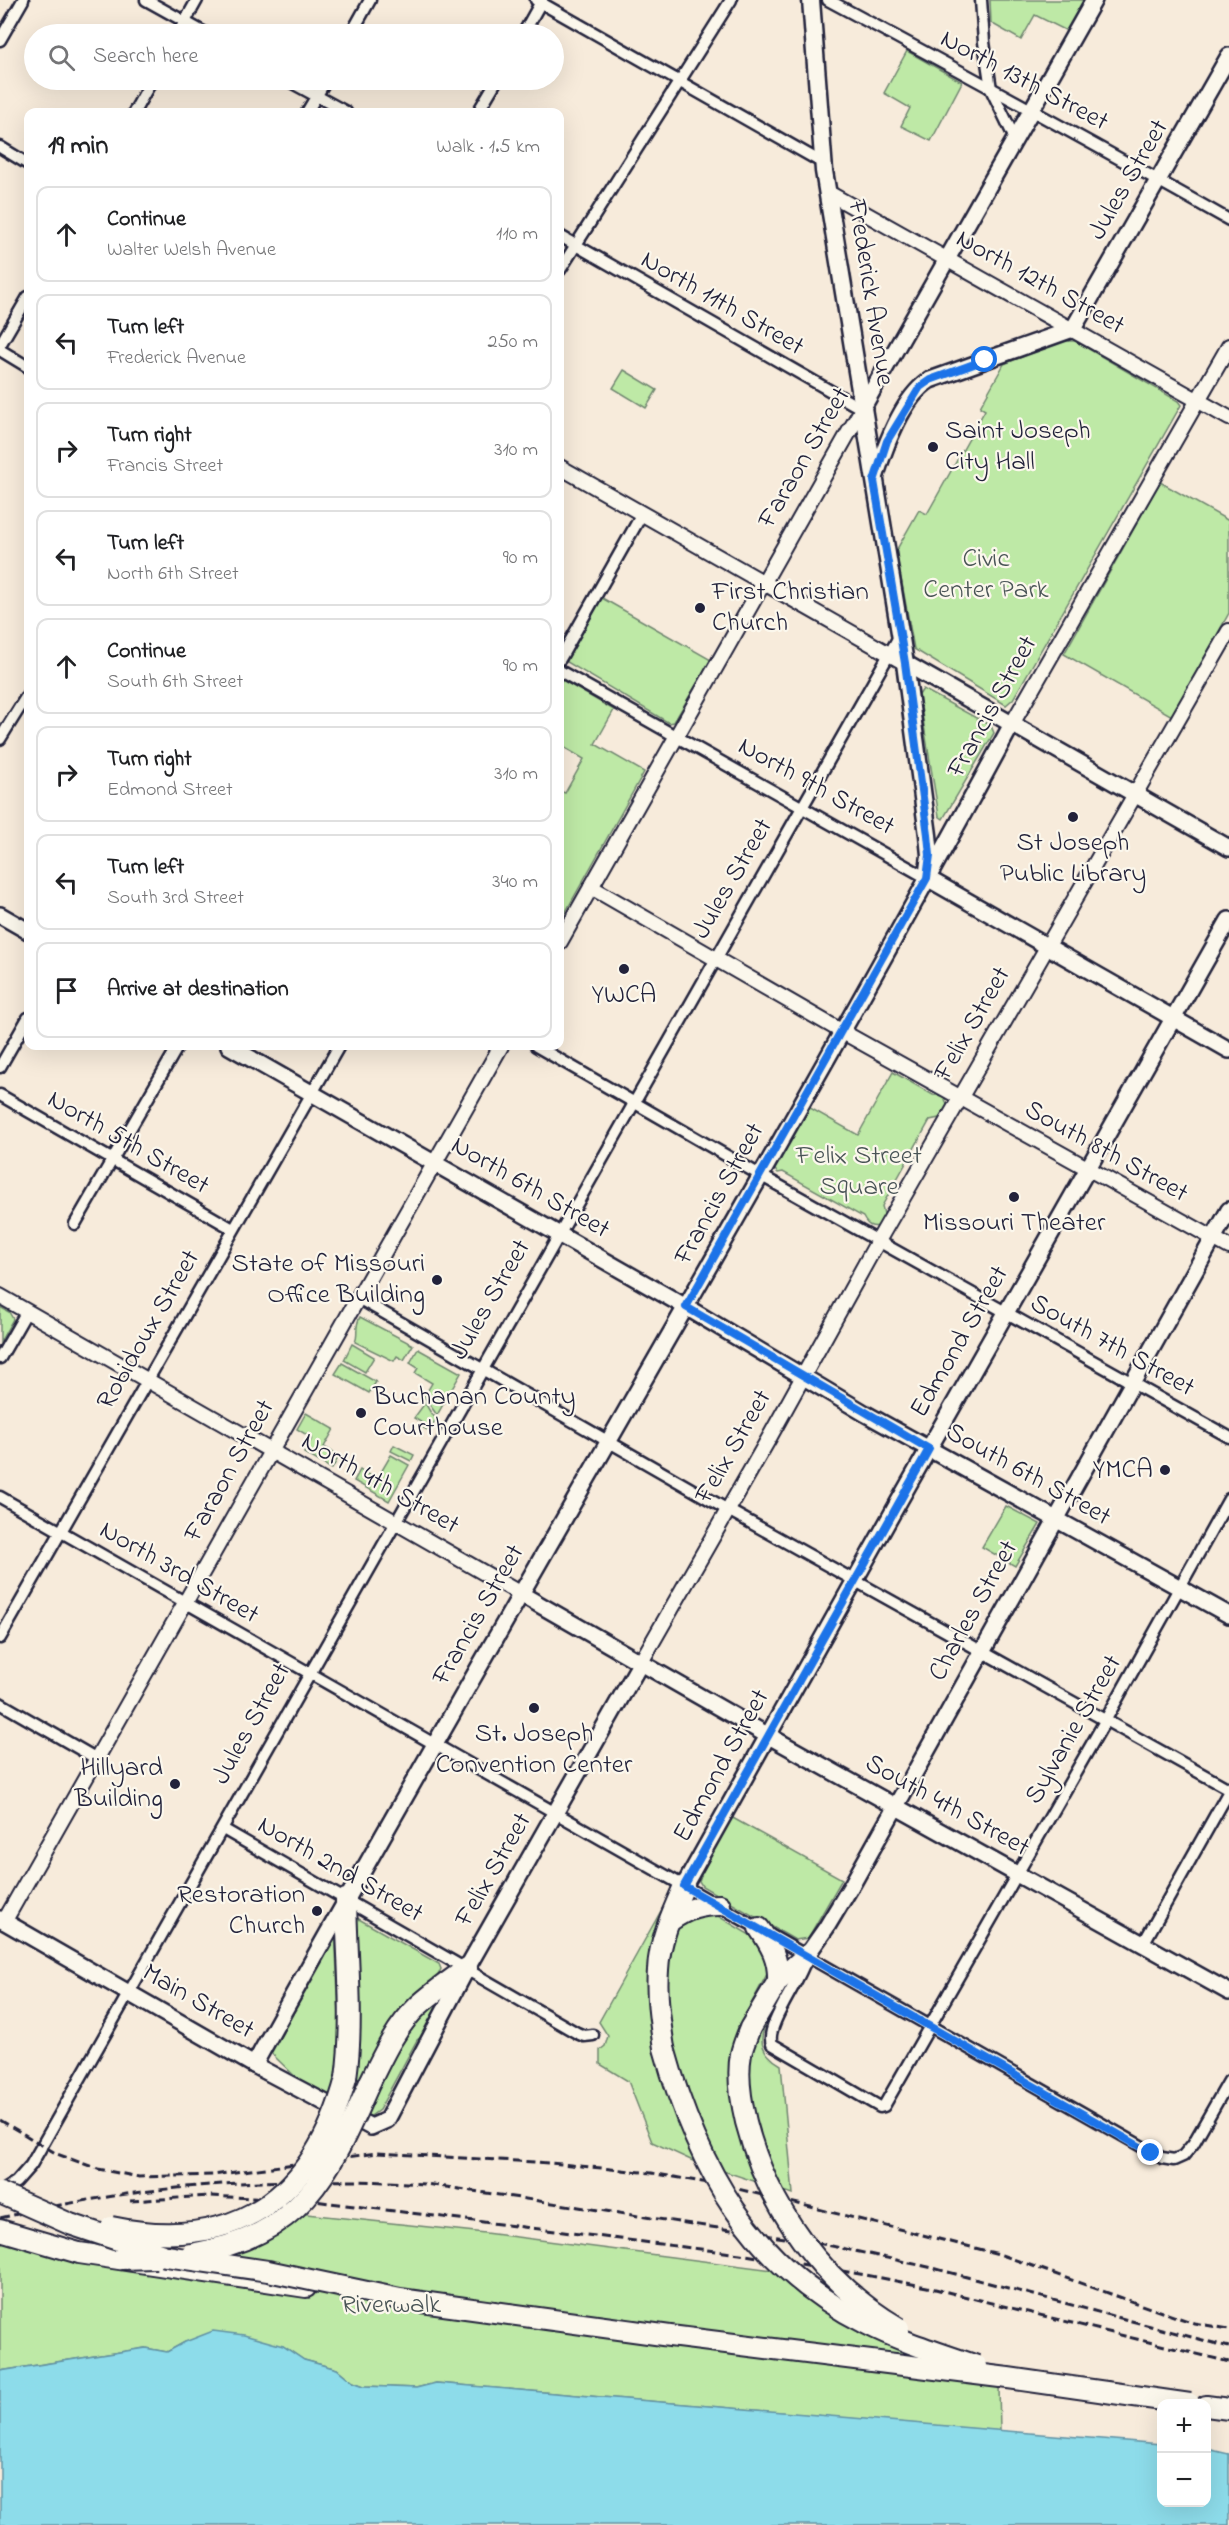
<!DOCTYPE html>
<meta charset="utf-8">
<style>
body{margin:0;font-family:"Indie Flower",sans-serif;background:#f6f6f6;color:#202124}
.controls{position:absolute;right:18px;bottom:18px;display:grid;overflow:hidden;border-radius:12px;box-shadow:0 6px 24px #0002}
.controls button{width:54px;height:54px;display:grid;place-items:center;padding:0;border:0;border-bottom:2px solid #e0e0e0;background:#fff;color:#202124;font:30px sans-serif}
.stop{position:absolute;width:18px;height:18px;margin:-14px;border:4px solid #1a73e8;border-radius:50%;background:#fff}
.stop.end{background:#1a73e8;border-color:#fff;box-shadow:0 2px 6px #0008}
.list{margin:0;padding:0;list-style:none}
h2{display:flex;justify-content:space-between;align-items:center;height:78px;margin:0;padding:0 24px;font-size:26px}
h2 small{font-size:20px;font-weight:400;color:#757577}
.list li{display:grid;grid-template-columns:39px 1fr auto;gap:18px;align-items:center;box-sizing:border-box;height:96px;margin:0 12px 12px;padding:0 12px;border:2px solid #e0e0e0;border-radius:12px}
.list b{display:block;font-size:22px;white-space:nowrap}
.list p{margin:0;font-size:20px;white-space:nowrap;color:#757577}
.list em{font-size:20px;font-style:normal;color:#757577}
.icon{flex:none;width:33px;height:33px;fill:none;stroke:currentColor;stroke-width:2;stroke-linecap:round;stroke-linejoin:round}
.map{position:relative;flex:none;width:1229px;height:2525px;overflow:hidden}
.search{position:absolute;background:#fff;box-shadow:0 6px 24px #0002;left:24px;top:24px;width:540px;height:66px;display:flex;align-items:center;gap:15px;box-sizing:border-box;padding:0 21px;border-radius:33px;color:#757577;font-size:22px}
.panel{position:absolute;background:#fff;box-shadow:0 6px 24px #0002;left:24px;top:108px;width:540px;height:942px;border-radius:12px}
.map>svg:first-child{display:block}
.green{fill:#bee9a6;stroke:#708670;stroke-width:1.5}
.water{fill:#8ddcea;stroke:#6292a4;stroke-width:1.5}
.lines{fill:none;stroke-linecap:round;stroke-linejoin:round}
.minor-casing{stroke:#22223b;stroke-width:15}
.tertiary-casing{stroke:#22223b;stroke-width:18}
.secondary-casing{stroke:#22223b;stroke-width:20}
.primary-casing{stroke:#22223b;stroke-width:21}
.motorway-casing{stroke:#22223b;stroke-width:24}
.minor{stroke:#fbf7ec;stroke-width:10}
.tertiary{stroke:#fbf7ec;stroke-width:14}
.secondary{stroke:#fbf7ec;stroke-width:15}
.primary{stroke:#fbf7ec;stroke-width:16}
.motorway{stroke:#fbf7ec;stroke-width:20}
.rail{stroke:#22223b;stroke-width:3;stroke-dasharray:9 4.5;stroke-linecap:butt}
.motorway-bridge-casing{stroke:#22223b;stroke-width:24;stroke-linecap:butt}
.motorway-bridge{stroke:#fbf7ec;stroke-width:20}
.route{stroke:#1a73e8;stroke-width:8}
.poi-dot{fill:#22223b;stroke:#fbf7ec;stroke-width:2}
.labels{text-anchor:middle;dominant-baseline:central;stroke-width:4.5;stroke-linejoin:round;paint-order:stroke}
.street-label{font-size:27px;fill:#22223b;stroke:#fbf7ec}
.poi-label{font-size:27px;fill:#22223b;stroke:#fbf7ec}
.park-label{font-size:27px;fill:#495456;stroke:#fbf7ec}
</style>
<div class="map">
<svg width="1229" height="2525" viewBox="0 0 1229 2525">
<rect width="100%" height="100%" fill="#f7ebdb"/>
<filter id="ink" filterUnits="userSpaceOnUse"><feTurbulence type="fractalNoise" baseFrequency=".0167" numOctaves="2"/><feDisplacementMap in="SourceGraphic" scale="12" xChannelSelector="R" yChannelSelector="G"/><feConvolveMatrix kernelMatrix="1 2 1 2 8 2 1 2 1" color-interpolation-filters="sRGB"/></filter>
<g filter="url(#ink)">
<!-- green -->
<g class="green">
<path d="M990 0H1086L1069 32 1035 15 1021 40 991 23Z"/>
<path d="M907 51 962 82 931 141 901 126 910 108 884 93Z"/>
<path d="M1063 341H1075L1178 401 1181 405 1013 699 1006 705 914 649 896 551 919 510 927 514 985 410 980 407 1004 364Z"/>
<path d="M624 370 657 390 646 408 613 388Z"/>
<path d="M1160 482 1229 521V613L1172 716 1064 654Z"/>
<path d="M602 598 711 660 674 722 669 723 567 662 568 657Z"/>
<path d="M560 681H564L614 710 595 744 644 772 560 922V791L565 793 584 759 560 745Z"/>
<path d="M923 689 991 726 994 733 943 819 939 816 919 695Z"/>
<path d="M893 1072 933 1095 944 1096 948 1108 939 1118 930 1120 882 1206 885 1218 880 1226C871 1228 867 1225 863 1217L783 1172 778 1173 772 1167 805 1105 858 1135Z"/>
<path d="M0 1307 9 1312 13 1319 0 1342Z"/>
<path d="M360 1317 413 1345 404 1360 397 1356 394 1361 355 1342C359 1335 354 1327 360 1317Z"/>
<path d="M352 1344 374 1357 365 1372 344 1360Z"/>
<path d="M418 1349 461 1373 437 1415 424 1397 432 1383 415 1373 418 1368 410 1363Z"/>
<path d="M342 1363 376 1382 369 1393 335 1374Z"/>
<path d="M425 1403 432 1415 437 1418 429 1431 422 1427 424 1424 414 1418Z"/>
<path d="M306 1413 334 1429 324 1447 339 1456 332 1469 304 1453 312 1438 297 1429Z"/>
<path d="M394 1445 414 1455 411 1461 391 1451Z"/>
<path d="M391 1455 409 1465 389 1501 354 1481 360 1470 377 1479Z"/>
<path d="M1006 1506 1040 1524 1015 1566 982 1547Z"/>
<path d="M731 1817 842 1879 808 1938 795 1940 702 1886 699 1881 701 1875Z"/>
<path d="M672 1891 648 1980V2008L654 2042C662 2002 666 1961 679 1922L713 1913 755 1938 769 1965 767 1974 743 2019 737 2040 758 2022 798 1968C789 1985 761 2021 762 2040 762 2051 772 2060 781 2065L793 2194 693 2161 652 2142 628 2081 600 2064V2050L605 2046 608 2036 599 2022Z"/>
<path d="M357 1918 439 1964 441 1969C433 1990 407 2003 392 2021 378 2039 370 2059 360 2080L351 2076 353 1919Z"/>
<path d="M335 1928 341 2062 330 2101 309 2090 272 2054 271 2050Z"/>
<path d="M459 1978 430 2030 417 2040 379 2110 368 2118 359 2117 397 2041Z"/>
<path d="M297 2213 485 2233 773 2270 806 2294 999 2386 1000 2431 436 2383 416 2388 364 2386 353 2382 337 2369 304 2360 283 2346 185 2342 167 2352 145 2348 0 2371V2240L68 2258 185 2257Z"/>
</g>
<!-- water -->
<path class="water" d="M213 2331 244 2335 283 2346 304 2360 337 2369 353 2382 364 2386 416 2388 436 2383 1161 2444 1162 2502H1206L1207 2449 1229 2454V2525H0V2371L145 2348 167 2352 185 2342Z"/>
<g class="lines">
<defs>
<g id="minor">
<path d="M146 0 207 34"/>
<path d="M536 0 823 163"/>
<path d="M828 0C962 72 1096 145 1229 220"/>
<path d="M981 0 984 42 991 89 1016 141"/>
<path d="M178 34 197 0"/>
<path d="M351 34 370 0"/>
<path d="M523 34 542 0"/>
<path d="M0 40 23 0"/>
<path d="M287 80 346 112"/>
<path d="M134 112 152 80"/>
<path d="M307 112 326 80"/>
<path d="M478 112 497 80"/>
<path d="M0 147 28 164"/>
<path d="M560 236 862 409"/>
<path d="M560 270 731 0"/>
<path d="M0 345 28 297"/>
<path d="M0 350 28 367"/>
<path d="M560 659 642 514"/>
<path d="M560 671 927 878"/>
<path d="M0 739 28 694"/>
<path d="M536 1046 760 1175 1229 1437"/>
<path d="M0 1067 28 1018"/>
<path d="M0 1095 233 1229"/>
<path d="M75 1224 178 1046"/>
<path d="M358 1298 728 1510 1229 1789"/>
<path d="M0 1358 27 1311"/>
<path d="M0 1497 1162 2158 1174 2160 1183 2156 1193 2144 1229 2081"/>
<path d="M0 1638 339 1046"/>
<path d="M0 1703 97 1759"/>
<path d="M223 1829 577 2033 584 2036 593 2035"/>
<path d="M1143 1944 1229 1791"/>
<path d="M805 1961C800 1981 764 2027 772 2044L880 2107 884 2106 1105 1721 1229 1499"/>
<path d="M0 2192 16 2182 31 2165 900 635"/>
</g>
<g id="tertiary">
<path d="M827 192 1229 418"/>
<path d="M560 467 905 663"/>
<path d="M1012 724 1229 346"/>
<path d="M591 887 841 1031 1229 1247"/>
<path d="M560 942 862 409"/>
<path d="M0 1296 521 1594"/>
<path d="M641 1662 768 1440 878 1241 1229 631"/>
<path d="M4 1922 501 1046"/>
</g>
<g id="secondary">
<path d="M862 409 1094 0"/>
<path d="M875 478C884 449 903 396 930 380L1073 329 1229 56"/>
<path d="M905 663 1229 848"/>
<path d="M927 878 1229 1050"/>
<path d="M0 915 28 931"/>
<path d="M229 1046 686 1307 866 1414 1229 1615"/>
<path d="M521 1594 767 1735 1229 1992"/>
<path d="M684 1886 898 1503 1229 920"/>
<path d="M0 1919 254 2065 371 2127 387 2120 467 1968 641 1662"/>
<path d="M807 1955 826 1928 853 1883 1229 1210"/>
<path d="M254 2065C503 1616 768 1176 1012 724"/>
</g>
<path id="primary" d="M811 0 824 171 905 663 928 835 930 855 927 878"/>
<g id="motorway">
<path d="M346 1899C347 1959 354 2019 346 2078"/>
<path d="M670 1921C687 1909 700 1905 720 1905"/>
<path d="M759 1928C771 1946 779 1959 778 1981"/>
<path d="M750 2028 778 1981 807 1955"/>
<path d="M664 2048C660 2022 656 1996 658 1970 659 1941 673 1911 684 1886"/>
<path d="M370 2082C383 2055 396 2027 418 2006 433 1992 451 1980 467 1968"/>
<path d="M0 2230 79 2253 306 2287"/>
<path d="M1206 2406 1229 2409"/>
</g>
</defs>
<!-- minor casing -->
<use href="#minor" class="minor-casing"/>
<!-- tertiary casing -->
<use href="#tertiary" class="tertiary-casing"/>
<!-- secondary casing -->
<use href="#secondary" class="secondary-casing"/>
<!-- primary casing -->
<use href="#primary" class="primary-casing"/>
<!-- motorway casing -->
<use href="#motorway" class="motorway-casing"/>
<!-- minor -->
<use href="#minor" class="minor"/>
<!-- tertiary -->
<use href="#tertiary" class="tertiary"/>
<!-- secondary -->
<use href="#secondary" class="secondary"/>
<!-- primary -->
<use href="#primary" class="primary"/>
<!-- motorway -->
<use href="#motorway" class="motorway"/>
<!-- rail -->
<g class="rail">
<path d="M0 2120 57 2154 98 2169 139 2177 213 2175 377 2153 550 2163 652 2173 730 2187 999 2254 1150 2308 1194 2323 1229 2329"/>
<path d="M130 2201 209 2196 314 2201 740 2254 866 2275 927 2287 1229 2362"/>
<path d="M0 2218C144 2184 278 2175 426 2184L818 2243 933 2268 1229 2347"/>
</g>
<defs>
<g id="motorway-bridge">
<path d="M750 2028C747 2036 743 2045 741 2054 737 2075 741 2101 746 2122 768 2208 822 2283 899 2328"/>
<path d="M664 2048C697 2168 752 2267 867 2324 902 2342 940 2353 977 2366"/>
<path d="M0 2193 70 2224 166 2256 268 2271 400 2299 670 2336 1008 2378 1190 2404"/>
<path d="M111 2227C235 2253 314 2198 346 2078"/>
<path d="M191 2254C303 2235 328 2177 370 2082"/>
<path d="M120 2259 156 2258"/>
</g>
</defs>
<!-- motorway-bridge casing -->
<use href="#motorway-bridge" class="motorway-bridge-casing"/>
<!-- motorway-bridge -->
<use href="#motorway-bridge" class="motorway-bridge"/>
</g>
</g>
<g class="lines" filter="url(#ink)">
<!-- route -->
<path class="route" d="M985 360 930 380 920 387 887 441 874 481 905 663 928 835 930 855 927 878 686 1307 929 1449 684 1886 1151 2153"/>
</g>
<!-- markers -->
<g class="poi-dot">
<circle cx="933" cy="447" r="6"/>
<circle cx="700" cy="608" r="6"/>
<circle cx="1073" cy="817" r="6"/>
<circle cx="624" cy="969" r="6"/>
<circle cx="1014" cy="1197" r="6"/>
<circle cx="437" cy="1280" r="6"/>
<circle cx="361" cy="1413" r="6"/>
<circle cx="1165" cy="1470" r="6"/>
<circle cx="534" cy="1708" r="6"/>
<circle cx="175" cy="1784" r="6"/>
<circle cx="317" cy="1911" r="6"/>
</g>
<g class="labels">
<!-- street labels -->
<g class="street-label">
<text transform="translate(1024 81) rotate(28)">North 13th Street</text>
<text transform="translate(1129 180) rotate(-60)">Jules Street</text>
<text transform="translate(1040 283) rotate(29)">North 12th Street</text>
<text transform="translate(870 293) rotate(81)">Frederick Avenue</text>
<text transform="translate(722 304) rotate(30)">North 11th Street</text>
<text transform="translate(805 458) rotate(-60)">Faraon Street</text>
<text transform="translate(993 707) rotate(-61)">Francis Street</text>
<text transform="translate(816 787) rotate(29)">North 9th Street</text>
<text transform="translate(733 879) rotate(-60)">Jules Street</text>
<text transform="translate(973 1024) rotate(-60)">Felix Street</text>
<text transform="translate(128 1143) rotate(30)">North 5th Street</text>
<text transform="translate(1106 1152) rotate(29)">South 8th Street</text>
<text transform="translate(530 1188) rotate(30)">North 6th Street</text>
<text transform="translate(720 1194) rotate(-61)">Francis Street</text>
<text transform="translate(491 1300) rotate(-60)">Jules Street</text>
<text transform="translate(149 1330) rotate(-60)">Robidoux Street</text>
<text transform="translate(960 1342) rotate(-60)">Edmond Street</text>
<text transform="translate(1112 1346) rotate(29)">South 7th Street</text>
<text transform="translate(734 1447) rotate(-60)">Felix Street</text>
<text transform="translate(230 1471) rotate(-61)">Faraon Street</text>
<text transform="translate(1028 1475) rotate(29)">South 6th Street</text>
<text transform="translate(380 1484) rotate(30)">North 4th Street</text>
<text transform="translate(179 1573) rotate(30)">North 3rd Street</text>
<text transform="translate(974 1611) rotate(-61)">Charles Street</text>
<text transform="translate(479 1615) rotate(-60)">Francis Street</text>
<text transform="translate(252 1724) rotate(-61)">Jules Street</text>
<text transform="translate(1074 1730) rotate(-60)">Sylvanie Street</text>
<text transform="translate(722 1766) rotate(-61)">Edmond Street</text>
<text transform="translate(947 1806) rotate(29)">South 4th Street</text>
<text transform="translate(340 1870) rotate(30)">North 2nd Street</text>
<text transform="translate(494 1870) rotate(-60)">Felix Street</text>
<text transform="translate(198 2002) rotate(30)">Main Street</text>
</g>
<!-- poi labels -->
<g class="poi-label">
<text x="945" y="431" text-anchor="start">Saint Joseph<tspan x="945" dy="31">City Hall</tspan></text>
<text x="712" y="592" text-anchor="start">First Christian<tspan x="712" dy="31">Church</tspan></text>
<text x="1073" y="843">St Joseph<tspan x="1073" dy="31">Public Library</tspan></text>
<text x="624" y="995">YWCA</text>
<text x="1014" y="1223">Missouri Theater</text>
<text x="425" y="1264" text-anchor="end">State of Missouri<tspan x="425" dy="31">Office Building</tspan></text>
<text x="373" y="1397" text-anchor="start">Buchanan County<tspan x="373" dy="31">Courthouse</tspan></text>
<text x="1153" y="1470" text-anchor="end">YMCA</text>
<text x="534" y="1734">St. Joseph<tspan x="534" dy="31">Convention Center</tspan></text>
<text x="163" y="1768" text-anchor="end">Hillyard<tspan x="163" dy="31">Building</tspan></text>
<text x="305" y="1895" text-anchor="end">Restoration<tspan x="305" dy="31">Church</tspan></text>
</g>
<!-- park labels -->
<g class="park-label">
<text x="986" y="559">Civic<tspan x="986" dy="31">Center Park</tspan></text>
<text x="859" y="1156">Felix Street<tspan x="859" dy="31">Square</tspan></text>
<text x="391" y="2305">Riverwalk</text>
</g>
</g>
</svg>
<div class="controls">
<button>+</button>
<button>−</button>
</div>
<div class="stop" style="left:985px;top:360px"></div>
<div class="stop end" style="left:1151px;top:2153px"></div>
<div class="search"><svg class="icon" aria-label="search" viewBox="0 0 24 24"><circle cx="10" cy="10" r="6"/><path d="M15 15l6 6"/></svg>Search here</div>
<section class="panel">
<h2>19 min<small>Walk · 1.5 km</small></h2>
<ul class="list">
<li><svg class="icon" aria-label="ahead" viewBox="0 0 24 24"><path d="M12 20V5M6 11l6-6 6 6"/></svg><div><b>Continue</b><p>Walter Welsh Avenue</p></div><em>110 m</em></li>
<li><svg class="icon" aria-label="left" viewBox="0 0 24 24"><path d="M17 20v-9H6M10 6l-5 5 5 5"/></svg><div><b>Turn left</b><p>Frederick Avenue</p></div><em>250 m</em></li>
<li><svg class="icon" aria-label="right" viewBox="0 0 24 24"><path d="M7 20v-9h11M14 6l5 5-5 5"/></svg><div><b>Turn right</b><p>Francis Street</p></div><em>310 m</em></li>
<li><svg class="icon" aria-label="left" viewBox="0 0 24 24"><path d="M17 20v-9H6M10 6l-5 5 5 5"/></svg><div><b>Turn left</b><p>North 6th Street</p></div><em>90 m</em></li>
<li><svg class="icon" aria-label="ahead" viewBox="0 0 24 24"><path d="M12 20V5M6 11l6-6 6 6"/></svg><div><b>Continue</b><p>South 6th Street</p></div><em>90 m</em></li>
<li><svg class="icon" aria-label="right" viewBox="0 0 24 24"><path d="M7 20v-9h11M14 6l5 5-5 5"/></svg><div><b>Turn right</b><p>Edmond Street</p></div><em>310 m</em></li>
<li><svg class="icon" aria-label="left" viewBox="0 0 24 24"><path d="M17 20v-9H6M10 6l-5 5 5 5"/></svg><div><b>Turn left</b><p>South 3rd Street</p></div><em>340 m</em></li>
<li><svg class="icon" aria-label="arrive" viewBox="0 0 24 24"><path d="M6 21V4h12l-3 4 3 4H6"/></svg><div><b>Arrive at destination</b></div></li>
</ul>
</section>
</div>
